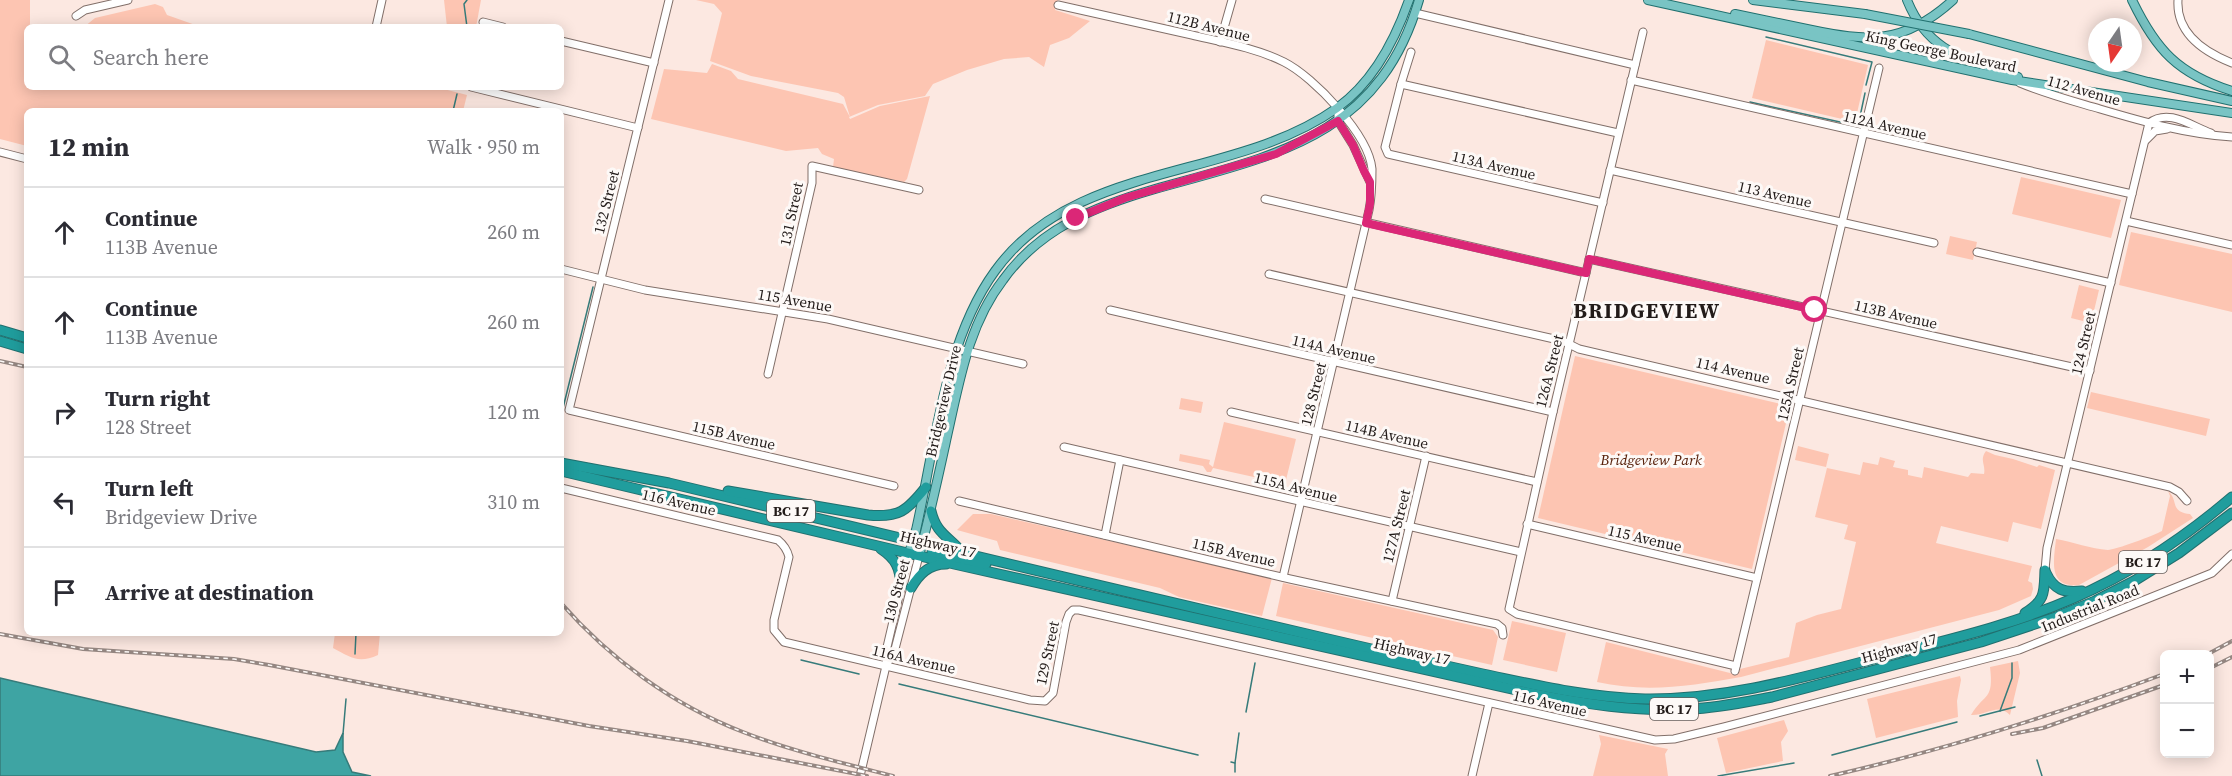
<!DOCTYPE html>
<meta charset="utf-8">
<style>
body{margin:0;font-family:"Source Serif 4",serif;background:#f7f7f7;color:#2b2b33}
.controls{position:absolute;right:18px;bottom:18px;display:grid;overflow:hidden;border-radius:9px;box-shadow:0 3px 15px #0003}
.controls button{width:54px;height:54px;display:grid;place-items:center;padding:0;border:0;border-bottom:2px solid #e1e1e2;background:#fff;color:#2b2b33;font:30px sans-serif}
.compass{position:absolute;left:2088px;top:18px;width:54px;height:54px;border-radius:50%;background:#fff;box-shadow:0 3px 15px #0003;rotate:193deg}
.stop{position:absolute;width:18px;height:18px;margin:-14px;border:4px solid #db2777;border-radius:50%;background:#fff}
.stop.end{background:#db2777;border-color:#fff;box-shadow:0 2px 6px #0008}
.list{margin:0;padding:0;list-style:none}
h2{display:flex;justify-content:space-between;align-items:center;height:78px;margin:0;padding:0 24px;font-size:26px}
h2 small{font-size:20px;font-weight:400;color:#7c7c81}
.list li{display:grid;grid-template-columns:39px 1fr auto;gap:18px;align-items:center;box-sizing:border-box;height:90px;padding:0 24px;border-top:2px solid #e1e1e2}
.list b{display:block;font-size:22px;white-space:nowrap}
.list p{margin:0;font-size:20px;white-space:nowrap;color:#7c7c81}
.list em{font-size:20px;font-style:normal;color:#7c7c81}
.icon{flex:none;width:33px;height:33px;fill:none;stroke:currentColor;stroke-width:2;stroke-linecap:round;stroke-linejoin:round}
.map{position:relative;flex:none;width:2232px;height:776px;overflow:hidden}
.search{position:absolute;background:#fff;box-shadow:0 3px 15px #0003;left:24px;top:24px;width:540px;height:66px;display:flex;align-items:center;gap:15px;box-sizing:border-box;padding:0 21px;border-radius:9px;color:#7c7c81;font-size:22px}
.panel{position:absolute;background:#fff;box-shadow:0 3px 15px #0003;left:24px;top:108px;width:540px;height:528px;border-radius:9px}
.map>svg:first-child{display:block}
.green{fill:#fdc5b2}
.water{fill:#3ea4a3;stroke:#367b7a;stroke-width:1.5}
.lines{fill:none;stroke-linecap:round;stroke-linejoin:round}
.stream{stroke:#367b7a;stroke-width:1.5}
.minor-casing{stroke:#816f69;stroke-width:9}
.major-casing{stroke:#21706f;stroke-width:10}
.highway-casing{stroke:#21706f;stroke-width:11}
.minor{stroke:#fff;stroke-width:7}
.major{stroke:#79c4c4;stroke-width:8}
.highway{stroke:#209d9d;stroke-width:9}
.rail-casing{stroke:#958782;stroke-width:4}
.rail{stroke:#fdf9f7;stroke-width:1.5;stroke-dasharray:4.5;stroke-linecap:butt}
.major-bridge-casing{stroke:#21706f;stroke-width:10;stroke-linecap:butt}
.major-bridge{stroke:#79c4c4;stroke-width:8}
.route{stroke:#db2777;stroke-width:8}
.labels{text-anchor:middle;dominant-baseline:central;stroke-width:6;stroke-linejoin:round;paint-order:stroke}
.shield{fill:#fdf9f7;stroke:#645e5c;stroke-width:1.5}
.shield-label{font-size:14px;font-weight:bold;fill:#221b19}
.street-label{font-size:15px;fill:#221b19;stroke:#fdf9f7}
.park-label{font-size:15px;font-style:italic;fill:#57200a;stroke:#fdf9f7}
.district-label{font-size:21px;font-weight:bold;letter-spacing:1.5px;fill:#221b19;stroke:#fdf9f7}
</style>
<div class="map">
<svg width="2232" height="776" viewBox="0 0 2232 776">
<rect width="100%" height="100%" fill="#fce8e1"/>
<!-- green -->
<g class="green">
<path d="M0 0H30V27H27V87H436L467 95 463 111H27V146L0 139Z"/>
<path d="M444 0H481L476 27H447Z"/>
<path d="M696 0H1058L1055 10 1090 21 1069 38 1050 45 1044 67 1029 57 1004 59 967 70 933 84 925 96 878 105 849 117 850 119 880 106 930 96 907 179 904 182 833 167 834 159 822 154 818 148 786 151 651 119 664 69 707 73 712 64 731 71 738 79 843 104 850 117 844 97 838 93 751 76 710 61 722 13 714 4Z"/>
<path d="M155 4 163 7 167 15 201 27H84L95 18Z"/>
<path d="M1766 40 1868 65 1855 122 1752 98Z"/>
<path d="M2021 177 2121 200 2111 238 2012 214Z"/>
<path d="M2131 232 2232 254V312L2119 285Z"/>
<path d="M1950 236 1977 242 1973 260 1946 254Z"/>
<path d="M2079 285 2099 290 2091 323 2071 318Z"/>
<path d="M1575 356 1790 406 1752 569 1538 518Z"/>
<path d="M2091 392 2210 419 2206 436 2087 408Z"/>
<path d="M1181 398 1203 402 1201 413 1179 409Z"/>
<path d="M1224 422 1296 439 1285 484 1213 468 1211 472H1207L1203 466 1179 461 1180 454 1210 460 1209 464 1213 467Z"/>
<path d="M1798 446 1829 454 1826 467 1795 460Z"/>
<path d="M1986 451 1995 455 2013 459 2037 467 2039 465 2055 470 2041 529 2013 522 2008 542 1941 526 1936 543 2032 566 2028 581 2032 583 2033 589 2031 596 1999 610 1741 677C1692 686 1646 693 1597 682L1606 642 1734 674 1739 672 1740 669 1789 657 1796 623 1817 615 1841 609 1856 542 1844 539 1848 525 1815 517 1827 468 1860 475 1863 462 1878 465 1880 457 1895 461 1893 467 1908 470V475L1922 478 1924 467 1968 477 1971 473 1984 474C1986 465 1979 460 1986 451Z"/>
<path d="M2168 491C2179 500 2169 512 2190 514L2193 518 2148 547 2079 585C2047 588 2054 559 2056 539 2073 542 2091 549 2108 550 2115 550 2155 535 2162 531L2170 496Z"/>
<path d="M973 514H991L1272 578 1262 616 1179 597 1160 588 1000 550 997 541 957 530Z"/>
<path d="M1283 583 1493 630 1498 637 1492 665 1276 616Z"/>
<path d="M1512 621 1566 633 1557 672 1503 660Z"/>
<path d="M335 633H380L378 655C358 664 350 657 333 648Z"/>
<path d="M2018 661 2020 673 2010 715C1998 702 1986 716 1971 715 1985 692 1994 701 1990 667Z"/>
<path d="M1960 676 1961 680 1957 701 1958 717 1876 738 1867 699Z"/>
<path d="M1784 720 1788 731 1781 742 1783 761 1726 773 1717 738Z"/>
<path d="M1599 735 1668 749 1665 754 1668 776H1593L1601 744Z"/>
</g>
<!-- water -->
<path class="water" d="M0 678 316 752 335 750 343 733V752L352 772 371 776H0Z"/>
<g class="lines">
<!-- stream -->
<g class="stream">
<path d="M467 0 464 4 467 27"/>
<path d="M1766 37 1872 62 1866 85"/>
<path d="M1750 102 1858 126 1865 93"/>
<path d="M453 111 457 94"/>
<path d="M561 416 593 287"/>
<path d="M355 654 356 633"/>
<path d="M801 660 859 674"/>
<path d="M899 684 1198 755"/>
<path d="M2000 711 2012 678V663"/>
<path d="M1246 712 1255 663"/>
<path d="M1980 716 2015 707"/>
<path d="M343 734 346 699"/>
<path d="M1832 755 1957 722"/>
<path d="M2037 760 2042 776"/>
<path d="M1231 762 1235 763V772"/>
<path d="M1235 763 1239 733"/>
<path d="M1718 776 1794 763"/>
</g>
<defs>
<g id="minor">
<path d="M669 0 569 410 894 486"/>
<path d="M2178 0C2176 33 2204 52 2232 63"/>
<path d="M1058 5C1102 15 1147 25 1192 35 1222 42 1256 48 1284 62 1314 77 1369 135 1372 169 1372 180 1371 200 1369 210L1283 577"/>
<path d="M1415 13 1635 65"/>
<path d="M76 16 85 10 128 0"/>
<path d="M483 22 503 27"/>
<path d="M376 27 382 0"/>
<path d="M1643 32 1553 412 1509 609 1517 614 1736 666"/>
<path d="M561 41 654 63"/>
<path d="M1220 42 1232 0"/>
<path d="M1411 52 1401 84 1385 147 1388 154 1603 203"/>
<path d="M1631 80 2132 194"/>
<path d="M2020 83C2046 94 2073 101 2100 109 2144 122 2186 134 2232 137"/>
<path d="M1401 84 1618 133"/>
<path d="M471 87 638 128"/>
<path d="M1338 114V121L1353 145 1370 182"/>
<path d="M2149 123C2169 108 2191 126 2211 133"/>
<path d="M2146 140 2155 131 2167 129"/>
<path d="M0 152 27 159"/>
<path d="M1610 170 1934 243"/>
<path d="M1265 199 1586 273"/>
<path d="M2126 221 2232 245"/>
<path d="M1977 252 2111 283"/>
<path d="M1589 259 2090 371"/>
<path d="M561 269 645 290 828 319 1023 364"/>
<path d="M1269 274 1563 341 1579 349 2170 487 2179 492 2187 501"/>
<path d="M1110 310 1553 412"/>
<path d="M768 374 812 183V166L919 190"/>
<path d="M1231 412 1537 482"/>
<path d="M1064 447 1521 552"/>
<path d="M561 488 778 540C784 545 787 549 789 557L774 620V630L784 642 1030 700 1045 701 1053 693 1066 622 1069 614 1073 610H1079L1655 740 1674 739 1724 727 2019 650 2212 573 2232 554"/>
<path d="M959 501 1290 579 1497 624 1502 628 1503 635"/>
<path d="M1527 524 1757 578"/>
<path d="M1105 535 1120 460"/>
<path d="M2045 570 2047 548 2149 123"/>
<path d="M1392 601 1426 456"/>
<path d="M887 664 895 649 919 556"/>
<path d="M1735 671 1879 68"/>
<path d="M860 776 886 666 887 647 909 553"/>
<path d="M1472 776 1489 703"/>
</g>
<g id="major">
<path d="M1648 0 2012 80 2232 113"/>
<path d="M1753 0 1865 14"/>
<path d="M1907 0C1929 55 1969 59 2018 77"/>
<path d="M2132 0C2156 50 2178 74 2232 91"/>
<path d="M1735 14C1759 19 1783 24 1807 29 1868 42 1904 45 1953 0"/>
<path d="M1969 34 2148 82 2232 101"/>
<path d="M909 553 916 530C935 447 944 341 995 271 1075 160 1233 182 1337 108 1372 83 1395 40 1409 0"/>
<path d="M919 556C930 515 939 473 948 432 960 379 969 324 1003 280 1040 228 1096 206 1155 189 1276 155 1379 137 1419 0"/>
</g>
<g id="highway">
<path d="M0 330 27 338"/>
<path d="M0 341 27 349"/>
<path d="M561 463 669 483C882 533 1094 585 1307 634 1366 648 1424 661 1483 674 1536 685 1590 698 1645 699 1719 700 1790 681 1862 662 1933 643 2006 628 2074 598 2131 573 2184 538 2232 497"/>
<path d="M561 471 954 564 1530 693C1583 704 1636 712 1690 709 1718 708 1745 702 1772 697L1981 642 2056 617 2095 601 2134 581 2179 553 2232 513"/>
<path d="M728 491 868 515C899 518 907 511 926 487"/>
<path d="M931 511C936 532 946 535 960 550"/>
<path d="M881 549C896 559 900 568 901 586"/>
<path d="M932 552 986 564"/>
<path d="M2046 573C2054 590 2064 593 2082 591"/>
<path d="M911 588C919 574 929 564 946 564"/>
<path d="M2025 613C2046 600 2044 592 2045 570"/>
</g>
</defs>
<!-- minor casing -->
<use href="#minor" class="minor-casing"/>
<!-- major casing -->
<use href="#major" class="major-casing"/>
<!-- highway casing -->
<use href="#highway" class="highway-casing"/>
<!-- minor -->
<use href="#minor" class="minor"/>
<!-- major -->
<use href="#major" class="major"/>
<!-- highway -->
<use href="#highway" class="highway"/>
<defs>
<g id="rail">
<path d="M0 361 27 367"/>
<path d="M561 603C610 659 673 705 743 732 791 751 843 763 893 776"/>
<path d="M0 634 83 649 234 659 269 665 589 726 687 741 867 776"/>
<path d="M2208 654 2232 641"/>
<path d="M2210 668 2232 657"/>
<path d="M2012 734 2043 728 2164 685"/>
<path d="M1830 776C1944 750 2055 715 2164 674"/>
</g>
</defs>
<!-- rail casing -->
<use href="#rail" class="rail-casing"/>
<!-- rail -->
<use href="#rail" class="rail"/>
<defs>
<path id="major-bridge" d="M1865 14 1969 34"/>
</defs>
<!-- major-bridge casing -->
<use href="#major-bridge" class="major-bridge-casing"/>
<!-- major-bridge -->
<use href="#major-bridge" class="major-bridge"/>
</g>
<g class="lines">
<!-- route -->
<path class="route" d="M1076 218 1125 198 1276 154 1338 121 1353 145 1364 171 1370 182V204L1366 223 1586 273 1589 259 1815 310"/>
</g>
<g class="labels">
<!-- shield labels -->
<g class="shield">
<rect x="767" y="500" width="48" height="22" rx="4.5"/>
<rect x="2119" y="551" width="48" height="22" rx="4.5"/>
<rect x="1650" y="698" width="48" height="22" rx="4.5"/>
</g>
<g class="shield-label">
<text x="791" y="511">BC 17</text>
<text x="2143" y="562">BC 17</text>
<text x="1674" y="709">BC 17</text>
</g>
<!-- street labels -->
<g class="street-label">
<text transform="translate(1209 26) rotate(14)">112B Avenue</text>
<text transform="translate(1941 51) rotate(12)">King George Boulevard</text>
<text transform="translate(2084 90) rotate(16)">112 Avenue</text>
<text transform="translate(1885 125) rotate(13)">112A Avenue</text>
<text transform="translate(1494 165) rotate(13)">113A Avenue</text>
<text transform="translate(1775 194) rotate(13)">113 Avenue</text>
<text transform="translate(606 202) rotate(-76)">132 Street</text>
<text transform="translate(791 214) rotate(-78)">131 Street</text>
<text transform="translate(795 300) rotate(10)">115 Avenue</text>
<text transform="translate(1896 314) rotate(13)">113B Avenue</text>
<text transform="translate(2083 343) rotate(-77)">124 Street</text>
<text transform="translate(1334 349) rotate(13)">114A Avenue</text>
<text transform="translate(1733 370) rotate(13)">114 Avenue</text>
<text transform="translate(1549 371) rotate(-76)">126A Street</text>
<text transform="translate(1790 384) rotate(-77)">125A Street</text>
<text transform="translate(1313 394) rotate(-76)">128 Street</text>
<text transform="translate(943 401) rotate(-77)">Bridgeview Drive</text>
<text transform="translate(1387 434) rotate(13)">114B Avenue</text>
<text transform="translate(734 435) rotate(13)">115B Avenue</text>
<text transform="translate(1296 487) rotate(14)">115A Avenue</text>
<text transform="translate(679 502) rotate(13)">116 Avenue</text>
<text transform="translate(1396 526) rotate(-76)">127A Street</text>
<text transform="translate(1645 538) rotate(13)">115 Avenue</text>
<text transform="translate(938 544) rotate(13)">Highway 17</text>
<text transform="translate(1234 552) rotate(13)">115B Avenue</text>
<text transform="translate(896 591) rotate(-75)">130 Street</text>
<text transform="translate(2090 608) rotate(-22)">Industrial Road</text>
<text transform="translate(1899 648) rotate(-15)">Highway 17</text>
<text transform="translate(1412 651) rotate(13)">Highway 17</text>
<text transform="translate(1047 653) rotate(-78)">129 Street</text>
<text transform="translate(914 659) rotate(13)">116A Avenue</text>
<text transform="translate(1550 703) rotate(13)">116 Avenue</text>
</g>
<!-- park labels -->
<g class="park-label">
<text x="1651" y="459">Bridgeview Park</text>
</g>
<!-- district labels -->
<g class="district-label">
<text x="1647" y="310">BRIDGEVIEW</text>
</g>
</g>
</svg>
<div class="controls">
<button>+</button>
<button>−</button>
</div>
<svg class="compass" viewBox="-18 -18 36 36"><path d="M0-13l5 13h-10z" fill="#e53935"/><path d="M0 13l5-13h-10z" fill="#7c7c81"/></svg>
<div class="stop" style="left:1815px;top:310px"></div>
<div class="stop end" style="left:1076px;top:218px"></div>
<div class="search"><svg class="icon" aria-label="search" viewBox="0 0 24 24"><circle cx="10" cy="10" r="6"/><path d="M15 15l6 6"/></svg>Search here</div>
<section class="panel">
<h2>12 min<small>Walk · 950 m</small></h2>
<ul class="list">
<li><svg class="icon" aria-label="ahead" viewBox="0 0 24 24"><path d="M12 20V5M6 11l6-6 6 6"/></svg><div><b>Continue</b><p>113B Avenue</p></div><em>260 m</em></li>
<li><svg class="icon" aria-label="ahead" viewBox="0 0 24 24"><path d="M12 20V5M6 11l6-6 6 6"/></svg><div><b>Continue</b><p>113B Avenue</p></div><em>260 m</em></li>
<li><svg class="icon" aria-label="right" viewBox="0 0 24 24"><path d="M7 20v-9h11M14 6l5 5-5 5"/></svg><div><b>Turn right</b><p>128 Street</p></div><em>120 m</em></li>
<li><svg class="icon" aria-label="left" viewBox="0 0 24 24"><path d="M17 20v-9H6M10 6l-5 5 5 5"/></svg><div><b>Turn left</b><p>Bridgeview Drive</p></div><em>310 m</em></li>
<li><svg class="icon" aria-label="arrive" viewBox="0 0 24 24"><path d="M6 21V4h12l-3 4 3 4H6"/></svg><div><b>Arrive at destination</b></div></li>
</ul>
</section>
</div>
